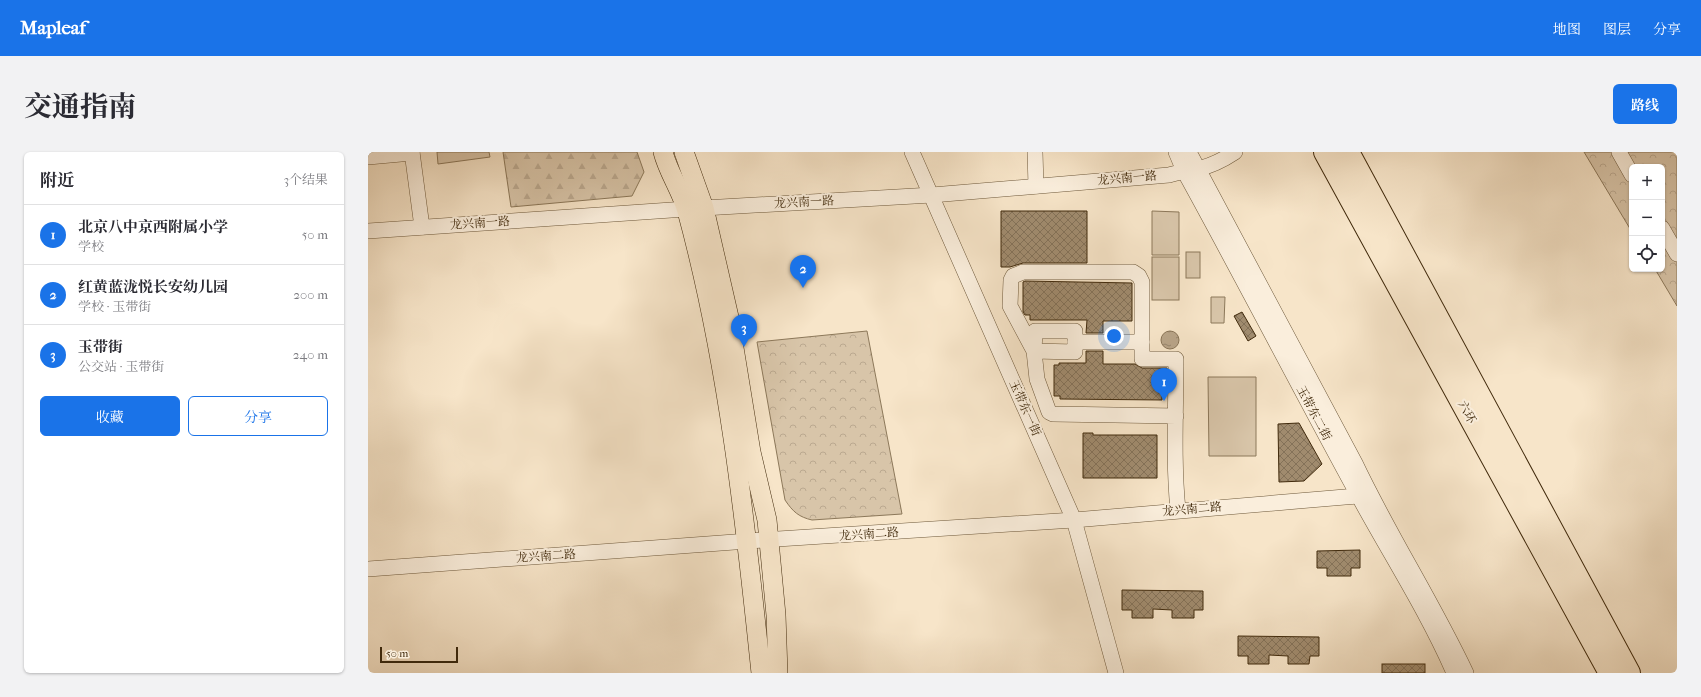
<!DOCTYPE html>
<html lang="zh">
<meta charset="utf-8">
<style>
body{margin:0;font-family:"IM FELL French Canon","Noto Serif SC",serif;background:#f2f2f3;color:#2b2b33}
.controls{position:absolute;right:12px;top:12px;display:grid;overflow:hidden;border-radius:6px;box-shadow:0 1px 3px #0004}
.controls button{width:36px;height:36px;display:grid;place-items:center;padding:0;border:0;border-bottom:1px solid #e1e1e2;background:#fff;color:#2b2b33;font:20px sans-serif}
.scale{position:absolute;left:12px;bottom:10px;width:78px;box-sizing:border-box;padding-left:4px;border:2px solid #412a0c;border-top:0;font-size:11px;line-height:14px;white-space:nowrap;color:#412a0c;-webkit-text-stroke:3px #faeedc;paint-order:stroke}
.you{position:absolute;left:746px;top:184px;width:14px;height:14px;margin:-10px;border:3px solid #fff;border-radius:50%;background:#1a73e8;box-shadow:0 0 0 6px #1a73e833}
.badge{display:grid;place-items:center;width:26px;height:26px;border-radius:50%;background:#1a73e8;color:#fff;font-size:13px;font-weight:700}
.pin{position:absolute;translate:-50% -33px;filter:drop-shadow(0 1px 2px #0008)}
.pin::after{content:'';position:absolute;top:21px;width:14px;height:12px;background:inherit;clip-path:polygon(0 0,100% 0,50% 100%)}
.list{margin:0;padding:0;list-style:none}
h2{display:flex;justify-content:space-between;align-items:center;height:52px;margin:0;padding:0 16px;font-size:17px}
h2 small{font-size:13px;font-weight:400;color:#7c7c81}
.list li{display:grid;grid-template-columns:26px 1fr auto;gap:12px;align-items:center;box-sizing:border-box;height:60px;padding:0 16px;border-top:1px solid #e1e1e2}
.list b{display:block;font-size:15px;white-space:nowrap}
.list p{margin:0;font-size:13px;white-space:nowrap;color:#7c7c81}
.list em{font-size:13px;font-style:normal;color:#7c7c81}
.actions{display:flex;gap:8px;padding:12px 16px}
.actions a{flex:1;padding:9px 0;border:1px solid #1a73e8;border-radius:6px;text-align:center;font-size:14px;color:#1a73e8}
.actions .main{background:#1a73e8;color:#fff}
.icon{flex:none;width:22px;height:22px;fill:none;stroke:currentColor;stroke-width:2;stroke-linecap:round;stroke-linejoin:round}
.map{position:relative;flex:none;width:1309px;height:521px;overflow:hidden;border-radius:6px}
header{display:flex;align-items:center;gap:24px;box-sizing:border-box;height:56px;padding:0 20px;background:#1a73e8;color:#fff}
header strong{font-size:19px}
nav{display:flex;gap:22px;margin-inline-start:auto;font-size:14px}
.intro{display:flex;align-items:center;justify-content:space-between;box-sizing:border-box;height:96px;padding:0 24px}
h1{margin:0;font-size:28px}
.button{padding:10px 18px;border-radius:6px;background:#1a73e8;color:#fff;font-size:14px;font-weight:700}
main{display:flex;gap:24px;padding:0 24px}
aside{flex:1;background:#fff;border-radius:6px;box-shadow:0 1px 3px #0004}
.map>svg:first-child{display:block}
.forest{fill:url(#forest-firs);stroke:#8c785a}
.park{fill:url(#park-crowns);stroke:#8c785a}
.pitch{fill:#d8c5a9;stroke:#8c785a}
.water{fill:url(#water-ripples);stroke:#897457}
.building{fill:url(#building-cross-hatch);stroke:#412a0c}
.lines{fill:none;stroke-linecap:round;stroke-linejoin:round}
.minor-casing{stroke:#6e593b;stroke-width:16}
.major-casing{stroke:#412a0c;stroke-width:20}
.highway-casing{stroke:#412a0c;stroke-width:24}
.minor{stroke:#faeedc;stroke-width:15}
.major{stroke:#f7e5c9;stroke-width:19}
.highway{stroke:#f7e5c9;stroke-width:22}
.labels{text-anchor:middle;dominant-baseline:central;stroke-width:4;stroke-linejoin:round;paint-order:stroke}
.street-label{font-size:12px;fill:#412a0c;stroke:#faeedc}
</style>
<header>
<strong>Mapleaf</strong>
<nav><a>地图</a><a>图层</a><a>分享</a></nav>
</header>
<div class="intro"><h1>交通指南</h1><a class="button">路线</a></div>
<main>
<aside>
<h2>附近<small>3个结果</small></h2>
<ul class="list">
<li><span class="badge">1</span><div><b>北京八中京西附属小学</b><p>学校</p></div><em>50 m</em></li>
<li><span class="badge">2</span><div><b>红黄蓝泷悦长安幼儿园</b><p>学校 · 玉带街</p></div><em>200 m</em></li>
<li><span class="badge">3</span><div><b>玉带街</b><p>公交站 · 玉带街</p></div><em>240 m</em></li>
</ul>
<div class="actions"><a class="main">收藏</a><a>分享</a></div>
</aside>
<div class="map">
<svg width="1309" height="521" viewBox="0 0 1309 521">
<defs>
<pattern id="forest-firs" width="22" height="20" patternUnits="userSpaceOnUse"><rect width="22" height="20" fill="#d8c5a9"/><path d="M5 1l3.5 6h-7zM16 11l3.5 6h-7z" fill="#bba990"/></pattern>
<pattern id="park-crowns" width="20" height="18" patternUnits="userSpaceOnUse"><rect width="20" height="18" fill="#d8c5a9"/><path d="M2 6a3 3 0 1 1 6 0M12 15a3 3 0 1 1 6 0" fill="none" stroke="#bba990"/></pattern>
<pattern id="water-ripples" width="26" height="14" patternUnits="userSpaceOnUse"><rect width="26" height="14" fill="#b9a589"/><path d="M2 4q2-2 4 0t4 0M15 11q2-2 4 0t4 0" fill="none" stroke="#98876e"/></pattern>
<pattern id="building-cross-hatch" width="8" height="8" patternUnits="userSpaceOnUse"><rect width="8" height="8" fill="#a08b6e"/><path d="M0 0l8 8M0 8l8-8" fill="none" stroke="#847259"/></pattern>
</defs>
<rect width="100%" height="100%" fill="#f7e5c9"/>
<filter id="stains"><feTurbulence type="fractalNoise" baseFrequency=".005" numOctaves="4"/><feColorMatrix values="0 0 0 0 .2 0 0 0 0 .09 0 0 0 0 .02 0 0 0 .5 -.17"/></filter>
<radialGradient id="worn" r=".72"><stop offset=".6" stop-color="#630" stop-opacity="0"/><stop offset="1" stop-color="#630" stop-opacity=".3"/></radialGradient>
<!-- forest -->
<path class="forest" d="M135 0H269L276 20 264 44 143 55Z"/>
<!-- park -->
<g class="park">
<path d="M1216 0H1309V154L1287 117H1294V15H1264V80Z"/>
<path d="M499 179 534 362 444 368C431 365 425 360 417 348L389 190Z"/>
</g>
<!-- pitch -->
<g class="pitch">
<path d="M69 0H121L122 5 70 12Z"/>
<path d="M784 59 811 60V103H784Z"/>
<rect x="818" y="100" width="14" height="26"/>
<rect x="784" y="105" width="27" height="43"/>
<path d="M843 145H857L856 171H843Z"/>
<path d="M840 225H888V304H841Z"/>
</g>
<!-- water -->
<circle class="water" cx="802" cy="188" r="9"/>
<!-- building -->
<g class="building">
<path d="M633 59H719V111H655L642 115H633Z"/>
<path d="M657 129 764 131V169H735V181H718L719 168H662V163H657L655 160V130Z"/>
<path d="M874 160 888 184 880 189 866 164Z"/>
<path d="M718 199H735V212H767L774 216H799V242H794V248L692 247V244H686V213H691V211H718Z"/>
<path d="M931 271 954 312 936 329 911 330 910 272Z"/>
<path d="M715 281H725V283H789V326H715Z"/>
<path d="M992 398V416H983V424H959V416H949V399Z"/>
<path d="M754 438 835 439V458H826V466H804V458L785 457V466H764V458H754Z"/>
<path d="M870 484 951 485V504H942L941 512H920V504L901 503V512H880V504H870Z"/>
<rect x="1014" y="512" width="43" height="9"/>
</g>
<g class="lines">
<defs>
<g id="minor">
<path d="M44 0 54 75"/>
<path d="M544 0 706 368 748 521"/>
<path d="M667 0 668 34"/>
<path d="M808 0 816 19C875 126 931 235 990 343 1022 402 1059 459 1086 521"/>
<path d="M821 0 987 311C1021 383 1064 449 1098 521"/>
<path d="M1251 0 1264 23"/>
<path d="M0 5 44 1"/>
<path d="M1294 76 1309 102"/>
<path d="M0 79 318 57 564 43 801 23C811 20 820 19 829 17 843 14 855 8 867 0"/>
<path d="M707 190H774"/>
<path d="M808 264 685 262 681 260 669 227 666 199 667 179H707V200L666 199 642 154 643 128 645 124 655 120H765L771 124 774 130V207H808C808 257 805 309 810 358"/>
<path d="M0 417 380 389 706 368 977 345 990 344 1001 340"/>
</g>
<g id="major">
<path d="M295 0C300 20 313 38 319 59 360 210 377 366 393 521"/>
<path d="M316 0 336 56 361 165 383 300 399 368 408 463 410 521"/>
</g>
<g id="highway">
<path d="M957 0 1242 521"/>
<path d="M980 0 1261 521"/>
</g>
</defs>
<!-- minor casing -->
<use href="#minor" class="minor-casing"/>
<!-- major casing -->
<use href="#major" class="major-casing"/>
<!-- highway casing -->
<use href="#highway" class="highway-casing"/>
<!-- minor -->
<use href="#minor" class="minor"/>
<!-- major -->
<use href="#major" class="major"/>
<!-- highway -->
<use href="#highway" class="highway"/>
</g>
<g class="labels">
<!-- street labels -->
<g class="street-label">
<text transform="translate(759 26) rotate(-5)">龙兴南一路</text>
<text transform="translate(436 50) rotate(-3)">龙兴南一路</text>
<text transform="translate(112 71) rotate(-4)">龙兴南一路</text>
<text transform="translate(657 256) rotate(66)">玉带东一街</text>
<text transform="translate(1099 260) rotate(61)">六环</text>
<text transform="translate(946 261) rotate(62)">玉带东二街</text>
<text transform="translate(824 357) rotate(-5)">龙兴南二路</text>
<text transform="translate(501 382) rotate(-4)">龙兴南二路</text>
<text transform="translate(178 404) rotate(-4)">龙兴南二路</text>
</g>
</g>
<rect width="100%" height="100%" filter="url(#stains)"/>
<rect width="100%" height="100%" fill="url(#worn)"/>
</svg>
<div class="controls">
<button>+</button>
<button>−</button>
<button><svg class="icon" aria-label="locate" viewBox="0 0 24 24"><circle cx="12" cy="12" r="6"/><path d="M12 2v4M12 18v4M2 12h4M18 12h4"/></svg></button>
</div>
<div class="scale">50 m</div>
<div class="you"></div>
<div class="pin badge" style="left:796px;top:249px">1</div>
<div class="pin badge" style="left:435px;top:136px">2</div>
<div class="pin badge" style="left:376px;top:195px">3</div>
</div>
</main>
